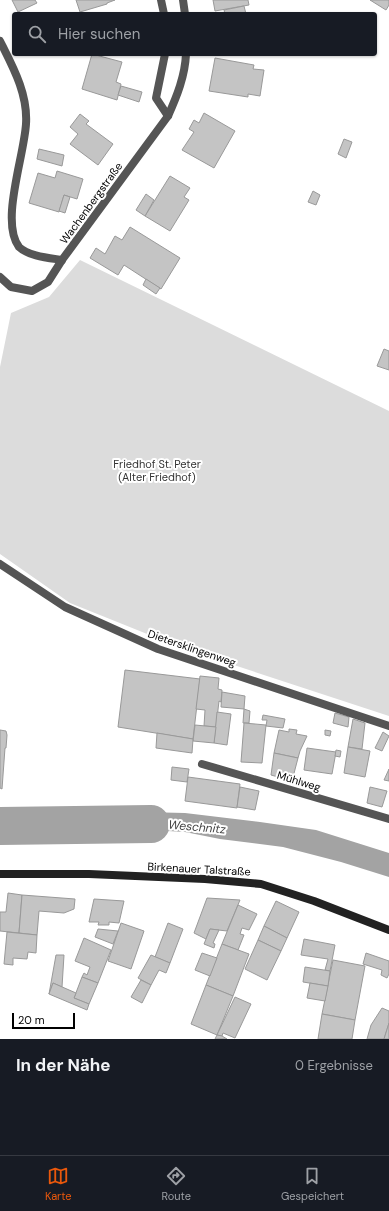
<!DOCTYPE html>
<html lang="de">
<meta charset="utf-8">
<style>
body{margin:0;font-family:"DM Sans",sans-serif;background:#242831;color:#f1f3f6}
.scale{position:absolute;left:12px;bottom:10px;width:63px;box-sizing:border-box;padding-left:4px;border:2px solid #000;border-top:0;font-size:11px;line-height:14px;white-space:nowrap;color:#000;-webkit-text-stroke:3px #fff;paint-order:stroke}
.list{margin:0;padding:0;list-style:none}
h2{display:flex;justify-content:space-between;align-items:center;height:52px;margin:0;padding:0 16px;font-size:17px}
h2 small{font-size:13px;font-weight:400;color:#9ea1a6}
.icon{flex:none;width:22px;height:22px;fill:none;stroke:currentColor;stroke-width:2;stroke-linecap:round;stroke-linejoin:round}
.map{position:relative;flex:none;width:389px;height:1039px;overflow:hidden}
.search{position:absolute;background:#171b24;box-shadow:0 1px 3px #0004;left:12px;right:12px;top:12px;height:44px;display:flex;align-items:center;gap:10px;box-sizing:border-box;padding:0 14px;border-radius:4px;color:#9ea1a6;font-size:15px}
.sheet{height:116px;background:#171b24}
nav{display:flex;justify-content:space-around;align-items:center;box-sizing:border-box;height:56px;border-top:1px solid #363941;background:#171b24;font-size:11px;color:#9ea1a6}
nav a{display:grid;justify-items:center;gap:2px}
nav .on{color:#ea580c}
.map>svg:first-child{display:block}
.green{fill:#dcdcdc}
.water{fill:#a3a3a3}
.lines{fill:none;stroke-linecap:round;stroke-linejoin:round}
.river{stroke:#a3a3a3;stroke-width:38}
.building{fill:#c4c4c4;stroke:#999}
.service{stroke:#555;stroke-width:8}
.minor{stroke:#555;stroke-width:8}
.secondary{stroke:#222;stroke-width:8}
.labels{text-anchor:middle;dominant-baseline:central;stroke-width:4;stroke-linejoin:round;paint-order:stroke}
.street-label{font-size:11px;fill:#000;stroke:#fff}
.park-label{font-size:11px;fill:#333;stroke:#fff}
.water-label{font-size:12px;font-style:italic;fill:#444;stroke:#fff}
</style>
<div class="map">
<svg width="389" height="1039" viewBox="0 0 389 1039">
<rect width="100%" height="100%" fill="#fff"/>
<!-- green -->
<path class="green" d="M80 260 389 411V716L182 648 70 603 0 554V367L11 313 49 297Z"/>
<!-- water -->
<path class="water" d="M100 811 185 813 260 822 316 830 389 853V877L341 862 283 847 220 839 185 832 151 830 100 831Z"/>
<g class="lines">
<!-- river -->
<path class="river" d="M0 826 151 824"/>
</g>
<!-- building -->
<g class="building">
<path d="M12 0H35L37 3 18 12Z"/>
<path d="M76 0H115L107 3V4L80 12Z"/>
<path d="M213 0H248L249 5 215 11Z"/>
<path d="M370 0H389V5L386 10Z"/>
<path d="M244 6 246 14H225L224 10Z"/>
<path d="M92 54 122 62 116 82 121 84 117 100 82 89Z"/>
<path d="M215 58 254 65 253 69 264 70 260 96 248 94V97L209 91Z"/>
<path d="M121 86 142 92 139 102 118 95Z"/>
<path d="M204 113 235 131 214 168 182 150 194 132 189 129 194 120 199 123Z"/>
<path d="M80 114 89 121 86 124 113 144 98 165 70 144 78 134 70 127Z"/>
<path d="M344 139 352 142 346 158 338 154Z"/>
<path d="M39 149 64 155 62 166 37 159Z"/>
<path d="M57 171 83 179 77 199 64 195 59 212 29 203 38 173 55 178Z"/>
<path d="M170 176 190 188 184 197 189 200 170 231 145 216Z"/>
<path d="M313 191 320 195 316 205 308 202Z"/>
<path d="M146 194 154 200 145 216 136 210Z"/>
<path d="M64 195 70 197 65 213 59 211Z"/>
<path d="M130 227 180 258 161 289 124 265 118 275 90 258 96 248 105 254 115 236 122 240Z"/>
<path d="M146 279 160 288 156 294 143 285Z"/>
<path d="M384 349 389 351V370L377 366Z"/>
<path d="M125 670 200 679 193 739 118 727Z"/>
<path d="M200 676 219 678 218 689 222 690 221 702 219 701 216 727 204 726 205 710 196 709Z"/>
<path d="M222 692 245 696 244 709 221 707Z"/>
<path d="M244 709 250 711 249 723H243Z"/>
<path d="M217 712 231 714 227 745 214 743Z"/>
<path d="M335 713 349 717 348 727 333 723Z"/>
<path d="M263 715 285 719 283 728 266 726 267 720H262Z"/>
<path d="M353 719 365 723 362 749 348 747Z"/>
<path d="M244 723 266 725 262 763 241 762Z"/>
<path d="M195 725 216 727 214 743 193 741Z"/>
<path d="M289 729 297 730 296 734 307 736 300 751 298 758 274 753 279 730 289 732Z"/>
<path d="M0 730 6 731 7 735 6 748H5L2 789 0 788Z"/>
<path d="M325 730 331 731 330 736 325 735Z"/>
<path d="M383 732 389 736 382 751 375 748Z"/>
<path d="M157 733 193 739 192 753 156 748Z"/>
<path d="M348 747 370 751 365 777 344 773Z"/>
<path d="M307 748 336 752 332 774 304 770Z"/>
<path d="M336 750 341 751 340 757 335 756Z"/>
<path d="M274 753 298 758 292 781 271 775Z"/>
<path d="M172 767 189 769 187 782 171 780Z"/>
<path d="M389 769V781L384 780Z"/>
<path d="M188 777 240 784 237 808 185 801Z"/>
<path d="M240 787 259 791 255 810 237 807Z"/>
<path d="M370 787 387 791 382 807 367 803Z"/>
<path d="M8 893 22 895 19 933 0 931V912H6Z"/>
<path d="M22 895 75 899 74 909 64 913 39 911 37 935 19 933Z"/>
<path d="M207 898 240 900 227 931 210 929 206 939 194 933Z"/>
<path d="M94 899 124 901 119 923 109 922V925H98L99 922H89Z"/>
<path d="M276 901 299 912 287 938 264 926Z"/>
<path d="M238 905 257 914 249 930 242 928 240 934 244 935 238 950 222 944Z"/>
<path d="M121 923 144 931 131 969 108 961Z"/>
<path d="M168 923 183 929 170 963 155 957Z"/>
<path d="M264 926 287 938 281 951 258 940Z"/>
<path d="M98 929 118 931 113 944 95 937Z"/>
<path d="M210 929 219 930 213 943 215 944 214 948 204 944Z"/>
<path d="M7 932 37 935 36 953 28 952 27 959 13 958V965L4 964Z"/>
<path d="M84 938 111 950 98 983 82 977 84 973 87 975 90 967 75 961Z"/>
<path d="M304 939 335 945 330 971 325 970 328 959 301 955Z"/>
<path d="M258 940 281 951 267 980 245 969Z"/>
<path d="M222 944 249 954 233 996 206 985Z"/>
<path d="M202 953 217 958 210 976 195 970Z"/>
<path d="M366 953 389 961V974L387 978 381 975 382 970 363 964Z"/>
<path d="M56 955H64L62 987 53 983 49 994Z"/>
<path d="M151 955 170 963 166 973 159 970 151 985 138 978Z"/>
<path d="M333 960 365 966 355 1020 322 1014Z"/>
<path d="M305 967 330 971 328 986 303 982Z"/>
<path d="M82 977 98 983 89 1004 74 998Z"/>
<path d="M141 980 151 985 142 1003 131 997Z"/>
<path d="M53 983 76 993 74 998 89 1004 87 1010 49 994Z"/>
<path d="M310 983 328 986 325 1001 307 998Z"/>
<path d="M206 985 233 996 217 1035 191 1024Z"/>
<path d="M235 997 251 1004 235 1038 223 1033 222 1036 217 1035Z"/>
<path d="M382 1008 389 1011V1023L384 1039H367L371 1025Z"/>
<path d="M322 1014 355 1020 352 1039H318Z"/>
<path d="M389 1023V1039H384Z"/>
<path d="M217 1035 222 1036 227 1039H215Z"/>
</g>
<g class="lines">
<!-- service -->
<g class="service">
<path d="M0 564 65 607 158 649 389 726"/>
<path d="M202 764 389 819"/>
</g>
<!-- minor -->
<g class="minor">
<path d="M161 0 164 14"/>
<path d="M183 0 185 14"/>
<path d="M0 41C13 67 28 94 26 124 24 157 0 222 19 247 28 256 50 258 62 260"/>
<path d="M165 54 156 98 168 116"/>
<path d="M0 277 11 287 32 291 48 282 62 260 168 116C177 96 185 76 186 54"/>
</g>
<!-- secondary -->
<path class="secondary" d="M0 874H89L205 879 261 884 314 901 389 930"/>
</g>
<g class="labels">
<!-- street labels -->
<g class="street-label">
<text transform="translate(91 203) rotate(-54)">Wachenbergstraße</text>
<text transform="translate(192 648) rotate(19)">Dietersklingenweg</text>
<text transform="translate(299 781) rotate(17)">Mühlweg</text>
<text transform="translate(199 869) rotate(3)">Birkenauer Talstraße</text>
</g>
<!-- park labels -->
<g class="park-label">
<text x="157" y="464">Friedhof St. Peter<tspan x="157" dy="13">(Alter Friedhof)</tspan></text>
</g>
<!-- water labels -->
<g class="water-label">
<text transform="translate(197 827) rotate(5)">Weschnitz</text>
</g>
</g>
</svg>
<div class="scale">20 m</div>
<div class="search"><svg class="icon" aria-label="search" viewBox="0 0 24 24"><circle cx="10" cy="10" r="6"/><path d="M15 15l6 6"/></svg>Hier suchen</div>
</div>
<section class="sheet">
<h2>In der Nähe<small>0 Ergebnisse</small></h2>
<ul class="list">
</ul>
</section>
<nav>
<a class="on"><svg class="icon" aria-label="map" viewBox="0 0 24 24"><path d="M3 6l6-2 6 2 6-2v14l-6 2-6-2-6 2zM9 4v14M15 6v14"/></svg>Karte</a>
<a><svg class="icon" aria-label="directions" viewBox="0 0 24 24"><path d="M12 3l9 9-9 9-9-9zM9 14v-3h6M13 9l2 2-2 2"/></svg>Route</a>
<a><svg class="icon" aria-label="saved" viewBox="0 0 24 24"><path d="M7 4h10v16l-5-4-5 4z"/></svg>Gespeichert</a>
</nav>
